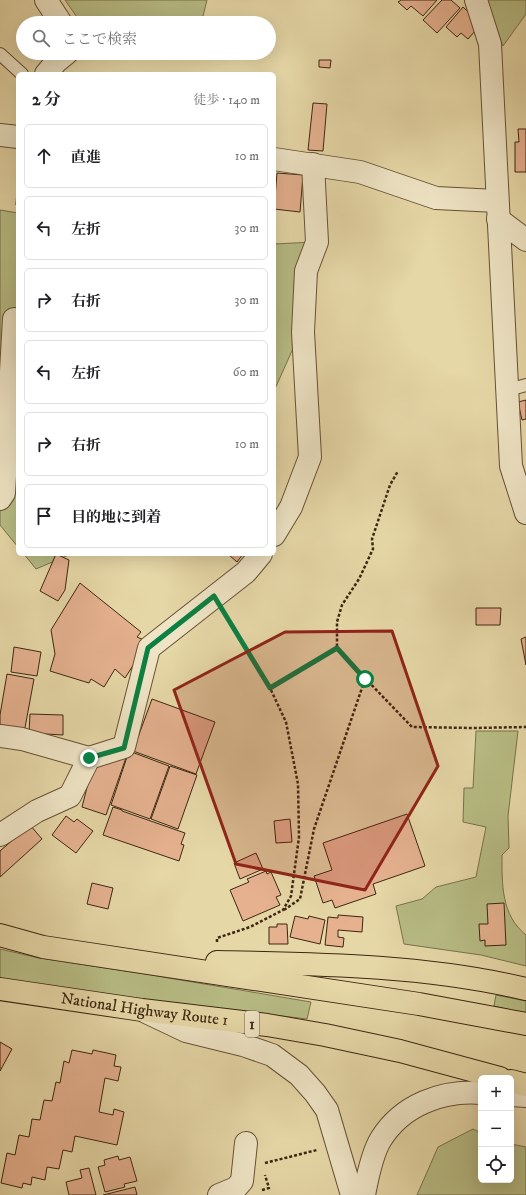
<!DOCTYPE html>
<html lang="ja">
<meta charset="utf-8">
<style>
body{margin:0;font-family:"IM FELL DW Pica","Noto Serif JP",serif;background:#f6f6f6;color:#202124}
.controls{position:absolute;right:12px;bottom:12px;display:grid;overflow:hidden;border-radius:6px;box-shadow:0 4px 16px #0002}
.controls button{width:36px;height:36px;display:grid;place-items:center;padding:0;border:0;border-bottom:1px solid #e0e0e0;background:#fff;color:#202124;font:20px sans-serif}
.stop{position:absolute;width:12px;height:12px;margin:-9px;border:3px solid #0b8043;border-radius:50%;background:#fff}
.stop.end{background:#0b8043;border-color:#fff;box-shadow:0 1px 4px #0008}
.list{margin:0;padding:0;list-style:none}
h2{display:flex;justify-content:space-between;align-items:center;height:52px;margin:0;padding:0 16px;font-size:17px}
h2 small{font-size:13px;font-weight:400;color:#757577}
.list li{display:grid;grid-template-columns:26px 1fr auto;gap:12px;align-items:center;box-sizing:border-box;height:64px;margin:0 8px 8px;padding:0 8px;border:1px solid #e0e0e0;border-radius:6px}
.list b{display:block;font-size:15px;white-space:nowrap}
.list em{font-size:13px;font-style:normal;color:#757577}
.icon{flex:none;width:22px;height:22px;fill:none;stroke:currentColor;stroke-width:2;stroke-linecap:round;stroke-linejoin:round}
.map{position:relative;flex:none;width:526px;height:1195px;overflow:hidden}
.search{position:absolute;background:#fff;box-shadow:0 4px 16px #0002;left:16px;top:16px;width:260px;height:44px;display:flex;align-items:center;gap:10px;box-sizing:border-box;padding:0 14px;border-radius:22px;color:#757577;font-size:15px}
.panel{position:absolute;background:#fff;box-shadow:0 4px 16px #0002;left:16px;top:72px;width:260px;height:484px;border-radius:6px}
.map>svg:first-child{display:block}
.green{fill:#b8bd85;stroke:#7a724b}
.building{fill:#e5b18f;stroke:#3d2611}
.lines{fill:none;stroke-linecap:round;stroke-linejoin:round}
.service-casing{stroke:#675236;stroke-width:14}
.minor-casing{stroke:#675236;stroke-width:24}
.tertiary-casing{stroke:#675236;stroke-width:24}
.trunk-casing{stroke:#3d2611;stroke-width:24}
.path{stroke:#3d2611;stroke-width:2.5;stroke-dasharray:3 2;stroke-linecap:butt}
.service{stroke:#efe5c6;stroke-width:12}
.minor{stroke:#efe5c6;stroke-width:22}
.tertiary{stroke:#efe5c6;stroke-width:22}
.trunk{stroke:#e6d7a7;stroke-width:22}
.route{stroke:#0b8043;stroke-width:5}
.marked{fill:#8f2418;fill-opacity:0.2;stroke:#8f2418;stroke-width:3;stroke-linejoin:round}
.labels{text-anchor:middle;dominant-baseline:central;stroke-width:4;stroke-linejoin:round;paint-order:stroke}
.shield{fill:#efe5c6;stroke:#725f47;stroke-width:1}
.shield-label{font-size:15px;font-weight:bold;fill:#3d2611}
.street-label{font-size:16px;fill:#3d2611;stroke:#efe5c6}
</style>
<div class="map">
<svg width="526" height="1195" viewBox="0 0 526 1195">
<rect width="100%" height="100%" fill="#e6d7a7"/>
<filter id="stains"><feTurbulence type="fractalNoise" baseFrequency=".005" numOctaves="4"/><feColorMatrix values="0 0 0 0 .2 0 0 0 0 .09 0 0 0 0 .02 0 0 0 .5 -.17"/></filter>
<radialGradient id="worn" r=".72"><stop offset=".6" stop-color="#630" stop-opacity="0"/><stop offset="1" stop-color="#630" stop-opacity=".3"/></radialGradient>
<!-- green -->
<g class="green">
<path d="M65 0H207L203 16 191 23H81Z"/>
<path d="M483 0H526V14L503 46Z"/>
<path d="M0 210 18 213V547L0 525V438L13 377 0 353Z"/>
<path d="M314 242 304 324 274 391V244Z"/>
<path d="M24 554H71L36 569Z"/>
<path d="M476 731H518L508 816 509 848 502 855C502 884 501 915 526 935V966L481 955 404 944 396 906 422 899 436 887 476 877 486 827 463 822 464 788H473Z"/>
<path d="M0 949 39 958 151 975 311 1002 307 1019 232 1010 105 996 0 979Z"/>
<path d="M496 995 526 1001V1014L494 1006Z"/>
<path d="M473 1129 481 1133V1180H511V1144L526 1147V1195H417L438 1147Z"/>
</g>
<!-- building -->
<g class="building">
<path d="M401 0H437L423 16 411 6 407 10 398 2Z"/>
<path d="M442 0H451L460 8 437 33 423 20Z"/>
<path d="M463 7 478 21 472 27 476 30 468 39 461 33 457 37 446 27Z"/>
<path d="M319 60H331L330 68 319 67Z"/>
<path d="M313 103 327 104 323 151 308 150Z"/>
<path d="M518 129H526V172H515V142H519Z"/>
<path d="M277 173 303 175 300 212 274 209Z"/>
<path d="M17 188 18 189V205H16Z"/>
<path d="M526 400V419L522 420 518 402Z"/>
<path d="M56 554 69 560 65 590 58 601 40 591Z"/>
<path d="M228 554H243L237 562Z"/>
<path d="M80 583 141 632 137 637 148 642 125 678 115 669 104 687 91 679 89 683 50 671 55 654 51 630Z"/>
<path d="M476 608H501L500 625H476Z"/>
<path d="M526 637V665L521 639Z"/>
<path d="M14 647 41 652 37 676 11 672Z"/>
<path d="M7 674 34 679 24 733 0 729V715Z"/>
<path d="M152 699 215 722 196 774 133 751Z"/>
<path d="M30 714 63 715V735L29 733Z"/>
<path d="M129 751 169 766 150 819 111 805Z"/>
<path d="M128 752 106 815 82 807 93 764Z"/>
<path d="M170 766 197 775 178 829 151 819Z"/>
<path d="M113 807 122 810V811L185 833 181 844 184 845 179 861 103 835Z"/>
<path d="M407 814 425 866 373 884 376 894 335 908 332 900 323 903 314 876 332 870 323 843Z"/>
<path d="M66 816 74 822 77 819 93 831 76 853 52 835Z"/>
<path d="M290 819 292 842 276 843 274 821Z"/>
<path d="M30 825 42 839 0 877V851Z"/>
<path d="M256 853 263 869 240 879 234 863Z"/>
<path d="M266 871 267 874 271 872 281 895 276 897 280 905 243 921 230 890 249 882 247 879Z"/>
<path d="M92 883 113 888 108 909 87 904Z"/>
<path d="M504 903 506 945 485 946V940L480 941 479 924H488L487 904Z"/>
<path d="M338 915 363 917 362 932 338 930V937L344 938 343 947 325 945 328 917 338 918Z"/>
<path d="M295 916 308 919 309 916 325 920 320 944 290 937Z"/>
<path d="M277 924H287L288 944H269V927H277Z"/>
<path d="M0 1042 12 1049 0 1071Z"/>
<path d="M72 1050 92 1054 93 1050 116 1055 114 1066 121 1067 118 1081 105 1078 99 1112 113 1115 114 1109 124 1112 117 1145 75 1136 72 1152 63 1150 59 1169 47 1167 45 1180 32 1177 31 1185 23 1183 22 1188 1 1183 7 1153 15 1155 19 1135 29 1137 32 1119 40 1120 44 1100 52 1101 56 1082 60 1083 64 1061 69 1063Z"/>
<path d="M118 1156 119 1160 130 1157 137 1181 124 1184 125 1187 105 1192 98 1167 105 1165 104 1160Z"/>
<path d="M89 1168 96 1195H69L66 1182 82 1178 80 1170Z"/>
<path d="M135 1187 137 1195H103Z"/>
</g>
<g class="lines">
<defs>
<g id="service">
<path d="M0 54 22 74"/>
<path d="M508 390 526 385"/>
</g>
<g id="minor">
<path d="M46 0 61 23"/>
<path d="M476 0 490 44 511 466 526 513"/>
<path d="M46 74 56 62 67 53"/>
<path d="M0 135 18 137"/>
<path d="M274 159 360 172 436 198 497 201"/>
<path d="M498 219 526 240"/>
<path d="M0 499 4 493 14 319"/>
<path d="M274 535 291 507 310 457 303 332 306 271 317 242 313 164"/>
<path d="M0 736 22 739 89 758"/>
<path d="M0 835 37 811 70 796 89 758 124 747 149 648 246 572 261 554"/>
<path d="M219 1195 236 1188 242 1181 246 1143"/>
</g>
<g id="tertiary">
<path d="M146 1012 186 1031 243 1045 272 1055 299 1075 315 1093 327 1110 352 1195"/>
<path d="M511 1095 526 1096"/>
<path d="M364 1195C367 1179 372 1153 381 1139 402 1105 442 1090 481 1093"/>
</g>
<g id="trunk">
<path d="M0 935 43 947 419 1004 526 1024"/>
<path d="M217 962C320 964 425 965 526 989"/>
<path id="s1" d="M0 989 142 1010 267 1025 325 1035 400 1051 500 1078"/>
<path d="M511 1081 526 1085"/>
</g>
</defs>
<!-- service casing -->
<use href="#service" class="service-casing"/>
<!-- minor casing -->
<use href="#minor" class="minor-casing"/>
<!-- tertiary casing -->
<use href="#tertiary" class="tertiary-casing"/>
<!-- trunk casing -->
<use href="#trunk" class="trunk-casing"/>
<!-- path -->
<g class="path">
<path d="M337 649 412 727 474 728 526 727"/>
<path d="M270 688 337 649V622L342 605 359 579 373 549 372 539 390 485 398 471"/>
<path d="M284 910 300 899 314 829 365 679"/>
<path d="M217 942V938L250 927 283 910 291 896 299 837 298 784 286 722 270 688 225 614"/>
<path d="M265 1163 317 1150"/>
<path d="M262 1190 269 1188 265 1175"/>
</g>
<!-- service -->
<use href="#service" class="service"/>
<!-- minor -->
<use href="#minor" class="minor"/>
<!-- tertiary -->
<use href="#tertiary" class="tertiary"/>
<!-- trunk -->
<use href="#trunk" class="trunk"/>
</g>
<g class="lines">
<!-- route -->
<path class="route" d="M89 758 124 748 148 648 214 596 270 688 337 648 365 679"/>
</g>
<!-- marked area -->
<path class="marked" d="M392 631 438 766 365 890 236 864 174 690 285 632Z"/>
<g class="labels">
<!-- shield labels -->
<rect class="shield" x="245" y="1011" width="14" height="26" rx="3"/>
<g class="shield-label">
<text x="252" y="1024">1</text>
</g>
<!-- street labels -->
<g class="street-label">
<text stroke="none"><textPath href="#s1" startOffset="146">National Highway Route 1</textPath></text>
</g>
</g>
<rect width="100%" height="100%" filter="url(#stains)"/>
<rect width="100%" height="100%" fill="url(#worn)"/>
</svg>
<div class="controls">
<button>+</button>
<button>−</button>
<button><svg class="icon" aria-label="locate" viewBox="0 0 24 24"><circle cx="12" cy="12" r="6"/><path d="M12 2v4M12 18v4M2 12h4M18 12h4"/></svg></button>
</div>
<div class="stop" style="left:365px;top:679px"></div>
<div class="stop end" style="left:89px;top:758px"></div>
<div class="search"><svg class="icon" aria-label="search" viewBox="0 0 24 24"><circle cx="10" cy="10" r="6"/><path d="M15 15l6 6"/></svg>ここで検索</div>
<section class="panel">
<h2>2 分<small>徒歩 · 140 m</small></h2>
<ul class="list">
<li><svg class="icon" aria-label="ahead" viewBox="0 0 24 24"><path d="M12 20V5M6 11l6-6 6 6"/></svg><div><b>直進</b></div><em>10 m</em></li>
<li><svg class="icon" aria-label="left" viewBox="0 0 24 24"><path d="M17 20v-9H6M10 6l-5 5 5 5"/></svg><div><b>左折</b></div><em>30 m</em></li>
<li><svg class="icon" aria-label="right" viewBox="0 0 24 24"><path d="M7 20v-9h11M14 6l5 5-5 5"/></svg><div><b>右折</b></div><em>30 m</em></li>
<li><svg class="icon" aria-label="left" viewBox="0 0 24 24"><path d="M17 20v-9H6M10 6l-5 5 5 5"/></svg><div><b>左折</b></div><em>60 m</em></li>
<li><svg class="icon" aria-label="right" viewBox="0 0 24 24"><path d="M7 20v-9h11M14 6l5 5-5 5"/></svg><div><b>右折</b></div><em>10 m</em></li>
<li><svg class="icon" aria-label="arrive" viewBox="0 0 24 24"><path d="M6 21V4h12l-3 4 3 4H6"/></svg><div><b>目的地に到着</b></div></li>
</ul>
</section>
</div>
